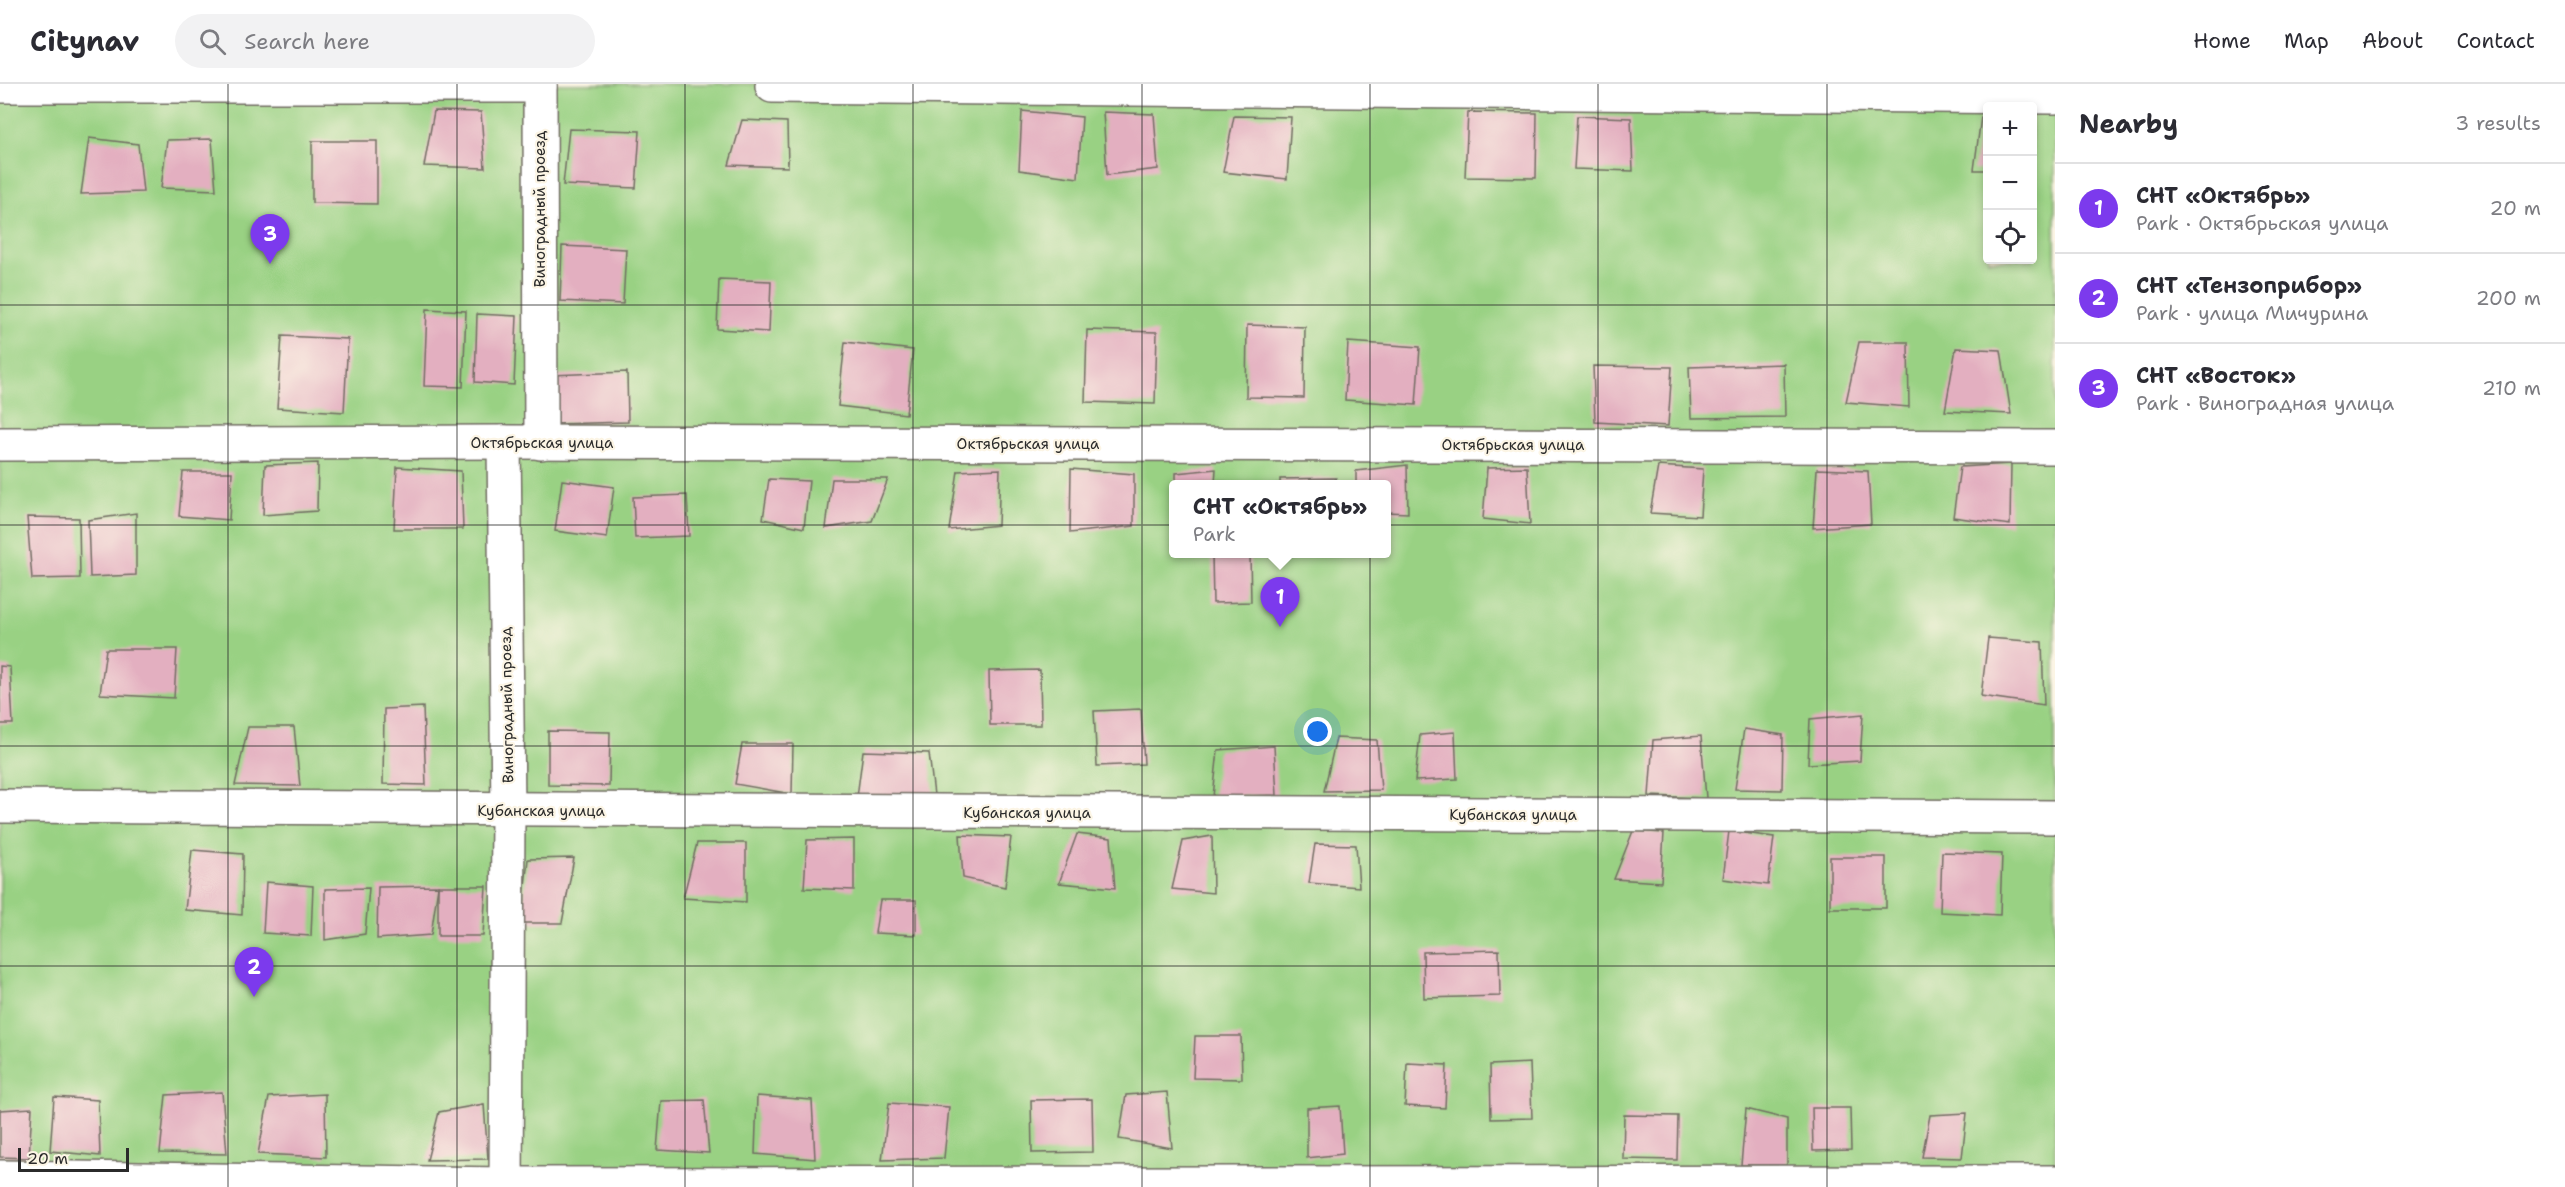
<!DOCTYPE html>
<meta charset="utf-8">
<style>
body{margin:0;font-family:"Shantell Sans",sans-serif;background:#f2f2f3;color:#2b2b33}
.controls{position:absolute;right:18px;top:18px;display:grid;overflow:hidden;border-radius:6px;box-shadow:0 3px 9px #0003}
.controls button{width:54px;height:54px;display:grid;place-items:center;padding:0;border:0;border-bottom:2px solid #e1e1e2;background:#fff;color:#2b2b33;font:30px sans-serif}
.scale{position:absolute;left:18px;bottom:15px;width:111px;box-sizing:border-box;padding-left:6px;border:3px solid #2b2b2b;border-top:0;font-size:16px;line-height:21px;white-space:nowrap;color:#2b2b2b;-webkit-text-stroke:4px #fcf5e5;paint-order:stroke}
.you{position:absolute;left:1318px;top:648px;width:21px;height:21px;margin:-15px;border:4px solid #fff;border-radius:50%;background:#1a73e8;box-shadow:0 0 0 9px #1a73e833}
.badge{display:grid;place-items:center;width:39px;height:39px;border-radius:50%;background:#7c3aed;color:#fff;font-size:20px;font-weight:700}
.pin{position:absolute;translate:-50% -50px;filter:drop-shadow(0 2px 3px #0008)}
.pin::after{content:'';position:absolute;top:32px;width:21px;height:18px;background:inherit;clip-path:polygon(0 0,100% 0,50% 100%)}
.popup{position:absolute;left:1169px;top:396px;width:222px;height:78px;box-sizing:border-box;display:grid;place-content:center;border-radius:6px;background:#fff;filter:drop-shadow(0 2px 4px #0005);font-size:20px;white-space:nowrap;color:#7c7c81}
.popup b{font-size:22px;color:#2b2b33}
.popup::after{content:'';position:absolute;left:50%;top:100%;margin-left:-12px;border:12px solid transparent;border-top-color:#fff}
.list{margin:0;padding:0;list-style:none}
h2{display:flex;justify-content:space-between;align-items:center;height:78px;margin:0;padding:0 24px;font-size:26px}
h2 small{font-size:20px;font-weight:400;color:#7c7c81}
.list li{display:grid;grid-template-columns:39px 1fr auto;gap:18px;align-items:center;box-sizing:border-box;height:90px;padding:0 24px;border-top:2px solid #e1e1e2}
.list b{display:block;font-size:22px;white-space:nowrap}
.list p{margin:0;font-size:20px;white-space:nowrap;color:#7c7c81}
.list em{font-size:20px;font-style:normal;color:#7c7c81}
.icon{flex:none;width:33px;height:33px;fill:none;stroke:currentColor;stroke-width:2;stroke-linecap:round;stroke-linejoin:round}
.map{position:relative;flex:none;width:2055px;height:1103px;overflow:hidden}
header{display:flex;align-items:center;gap:36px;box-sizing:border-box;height:84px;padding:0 30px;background:#fff;border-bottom:2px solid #e1e1e2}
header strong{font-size:28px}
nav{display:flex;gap:33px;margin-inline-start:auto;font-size:21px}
.search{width:420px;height:54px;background:#f2f2f3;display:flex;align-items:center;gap:15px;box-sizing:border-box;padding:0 21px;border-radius:33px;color:#7c7c81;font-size:22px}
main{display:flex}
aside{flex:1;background:#fff}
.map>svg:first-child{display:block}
.green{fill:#99d183;stroke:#627e57;stroke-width:1.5;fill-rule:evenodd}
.building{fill:#e3afc0}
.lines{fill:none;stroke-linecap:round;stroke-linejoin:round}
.minor-casing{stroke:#716c62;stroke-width:36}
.minor{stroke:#fff;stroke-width:33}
.grid{fill:none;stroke:#2b2b2b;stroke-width:1.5;stroke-opacity:0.55}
.labels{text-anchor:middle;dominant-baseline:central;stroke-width:4.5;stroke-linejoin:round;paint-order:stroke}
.street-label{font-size:15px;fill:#2b2b2b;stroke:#fcf5e5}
</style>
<header>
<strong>Citynav</strong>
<div class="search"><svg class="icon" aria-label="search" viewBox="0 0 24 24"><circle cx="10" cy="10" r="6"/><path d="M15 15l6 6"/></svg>Search here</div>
<nav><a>Home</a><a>Map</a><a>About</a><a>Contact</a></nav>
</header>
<main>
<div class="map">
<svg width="2055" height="1103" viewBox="0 0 2055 1103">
<rect width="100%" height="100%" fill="#fcf5e5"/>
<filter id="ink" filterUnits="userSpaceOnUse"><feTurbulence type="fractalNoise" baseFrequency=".0167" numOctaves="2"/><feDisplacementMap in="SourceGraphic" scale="12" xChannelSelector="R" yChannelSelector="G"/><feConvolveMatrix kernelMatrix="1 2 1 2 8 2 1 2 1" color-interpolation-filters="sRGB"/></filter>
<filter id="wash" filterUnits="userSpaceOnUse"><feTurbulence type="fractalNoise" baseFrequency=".008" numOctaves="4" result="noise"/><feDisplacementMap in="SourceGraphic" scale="24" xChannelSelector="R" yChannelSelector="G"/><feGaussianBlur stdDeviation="1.35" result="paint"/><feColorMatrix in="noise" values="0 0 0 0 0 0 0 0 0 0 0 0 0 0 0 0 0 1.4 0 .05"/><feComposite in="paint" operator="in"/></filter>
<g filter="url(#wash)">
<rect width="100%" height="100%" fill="#f2e4c7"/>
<!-- green -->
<path class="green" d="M0 0H2055V1103H0ZM1988 22H2032V176H1988ZM1174 400H1386V470H1174Z"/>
<g id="blocks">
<!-- building -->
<g class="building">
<path d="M434 27 481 28 485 84 424 82Z"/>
<path d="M1022 27 1082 33 1078 94 1019 86Z"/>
<path d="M1103 28 1154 30 1158 85 1107 91Z"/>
<path d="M1468 28 1537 29 1536 94 1465 93Z"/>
<path d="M1234 32 1291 33 1287 95 1223 88Z"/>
<path d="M1577 32 1631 34 1633 87 1574 85Z"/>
<path d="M1988 32V86H1974L1981 33Z"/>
<path d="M742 36 787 38 788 83 729 81Z"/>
<path d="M569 45 640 47 636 104 563 101Z"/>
<path d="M89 54 138 60 143 108 81 110Z"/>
<path d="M212 55 216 106 161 104 167 56Z"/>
<path d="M312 57H377V120L312 119Z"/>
<path d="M562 162 626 165 623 220 560 217Z"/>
<path d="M719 195 771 197 769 248 717 245Z"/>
<path d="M427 225 466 227 463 303 424 302Z"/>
<path d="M477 230 517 232 514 301 475 298Z"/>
<path d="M1247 241 1305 243 1304 314 1246 313Z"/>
<path d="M1087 246 1157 248 1155 320 1085 318Z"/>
<path d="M282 252 348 255 344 328 277 324Z"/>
<path d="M845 258 913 266 906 330 838 322Z"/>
<path d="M1348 258 1420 263 1416 321 1345 316Z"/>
<path d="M1859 258H1908L1909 323 1846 318Z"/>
<path d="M1956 264 2001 266 2011 330 1945 327Z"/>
<path d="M1784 280 1785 333 1691 334 1689 283Z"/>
<path d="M1593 282 1672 283 1668 342 1595 338Z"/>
<path d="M627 288 628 338 553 340 551 291Z"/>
<path d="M318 379 317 427 263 431 265 381Z"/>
<path d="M2011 380 2010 441 1953 433 1960 383Z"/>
<path d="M1407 381 1408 429 1386 428V400H1356V387Z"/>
<path d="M1658 382 1703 385 1700 432 1650 429Z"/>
<path d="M397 383 461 387 463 445H394Z"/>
<path d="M1527 383 1530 440 1483 435 1487 384Z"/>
<path d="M1000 385 998 441 949 446 958 387Z"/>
<path d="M1071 385 1134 390V442L1070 449Z"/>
<path d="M1216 385 1215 400H1176V389Z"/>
<path d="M1817 385 1868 387 1871 440 1813 444Z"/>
<path d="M183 388H232L229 436 179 432Z"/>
<path d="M1336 394V400H1280V395Z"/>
<path d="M769 395 809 397 804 444 763 435Z"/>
<path d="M832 395H888L872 437 826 444Z"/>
<path d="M562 396 614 403 607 454 555 447Z"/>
<path d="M687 411 689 452 635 454 633 413Z"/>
<path d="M136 429V491L90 493 88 436Z"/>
<path d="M27 433 79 434 80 494 32 495Z"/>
<path d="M1212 470H1250L1251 518 1213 519Z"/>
<path d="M1988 554 2042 558 2044 621 1981 612Z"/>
<path d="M106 565H177L174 614 100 610Z"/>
<path d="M0 582 10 583 13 640H0Z"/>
<path d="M1040 586 1041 641H990L989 587Z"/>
<path d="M423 623 426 701 383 700 384 625Z"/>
<path d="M1141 625 1144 680 1097 682 1094 627Z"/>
<path d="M1863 630 1860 677 1808 680 1810 635Z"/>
<path d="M248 643H294L300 702 235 701Z"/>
<path d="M1744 645 1783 651 1782 706 1735 705Z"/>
<path d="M548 647 610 648 609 702 548 701Z"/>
<path d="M1455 648 1457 695 1415 697 1420 651Z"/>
<path d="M1701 652 1706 714 1649 712 1653 656Z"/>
<path d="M1336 654 1377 656 1381 706 1324 707Z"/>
<path d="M742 660H793L792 710 735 700Z"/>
<path d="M1274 662 1277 711 1213 713 1218 666Z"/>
<path d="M863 667 929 669 934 711 857 713Z"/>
<path d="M1633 747 1664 749 1661 798 1614 795Z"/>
<path d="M1729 747 1774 753 1768 801 1723 795Z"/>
<path d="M1077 750 1111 754 1115 804 1059 799Z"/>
<path d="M960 751 1011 753 1005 803 963 794Z"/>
<path d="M1212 752 1213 809 1172 805 1183 757Z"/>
<path d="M854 755V806L804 804 807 756Z"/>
<path d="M697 759H746V818L683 814Z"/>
<path d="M1315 760 1356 761 1359 803 1309 799Z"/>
<path d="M192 766 243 770 242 831 185 826Z"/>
<path d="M1942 768 2002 770 2000 831 1940 828Z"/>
<rect x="1830" y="773" width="56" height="51"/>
<path d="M574 774 562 839H521L528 775Z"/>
<path d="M266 798 313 802 311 852 263 849Z"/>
<path d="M438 802H486L483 852H438Z"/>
<path d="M438 802 431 851 377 855 378 803Z"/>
<path d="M369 804 365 850 325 856V805Z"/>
<path d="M880 816H916V851L875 849Z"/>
<path d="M1499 866 1500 912 1424 914 1423 868Z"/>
<path d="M1195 952H1241L1242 995 1193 994Z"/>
<path d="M1407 979 1447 981 1445 1024 1405 1022Z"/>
<path d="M1530 979 1532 1034 1491 1035 1490 981Z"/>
<path d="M222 1008 227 1070 160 1069 166 1011Z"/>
<path d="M1167 1008 1172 1064 1119 1055 1126 1011Z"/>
<path d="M325 1010 326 1073 258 1070 269 1013Z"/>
<path d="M757 1012 812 1016 815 1075 755 1070Z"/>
<path d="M54 1013 98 1016 100 1072 50 1067Z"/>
<path d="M1092 1015 1093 1068 1032 1069 1031 1016Z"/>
<path d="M704 1016 709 1069 657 1066 661 1017Z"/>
<path d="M889 1019 949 1023 944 1074 882 1076Z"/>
<path d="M484 1020 488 1075 427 1076 439 1028Z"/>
<path d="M1340 1022 1343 1070 1307 1074V1024Z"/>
<path d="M32 1024 29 1074 0 1073V1026Z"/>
<path d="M1812 1024H1850L1851 1066 1813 1067Z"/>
<path d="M1746 1025 1787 1035V1081H1741Z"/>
<path d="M1967 1029 1962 1074 1922 1073 1930 1031Z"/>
<path d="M1624 1031 1678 1032 1677 1076 1623 1075Z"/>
</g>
</g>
</g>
<g filter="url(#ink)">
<use href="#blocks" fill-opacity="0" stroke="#716c62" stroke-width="1.5"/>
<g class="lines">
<defs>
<g id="minor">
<path d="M540 0 541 359"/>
<path d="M0 2H540"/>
<path d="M772 2 2055 13"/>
<path d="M504 358 508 727 506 1103"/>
<path d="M0 360 504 358 2055 363"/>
<path d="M0 722 2055 733"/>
<path d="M0 1093 506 1100 2055 1098"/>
</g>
</defs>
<!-- minor casing -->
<use href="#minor" class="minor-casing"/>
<!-- minor -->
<use href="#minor" class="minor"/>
</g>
</g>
<!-- grid -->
<path class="grid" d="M228 0V1103M457 0V1103M685 0V1103M913 0V1103M1142 0V1103M1370 0V1103M1598 0V1103M1827 0V1103M0 221H2055M0 441H2055M0 662H2055M0 882H2055"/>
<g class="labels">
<!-- street labels -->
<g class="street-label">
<text transform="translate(540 125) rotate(-90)">Виноградный проезд</text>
<text x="542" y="359">Октябрьская улица</text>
<text x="1028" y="360">Октябрьская улица</text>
<text x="1513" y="361">Октябрьская улица</text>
<text transform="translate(507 621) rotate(-91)">Виноградный проезд</text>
<text x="541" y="727">Кубанская улица</text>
<text x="1027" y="729">Кубанская улица</text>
<text x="1513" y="731">Кубанская улица</text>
</g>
</g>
</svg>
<div class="controls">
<button>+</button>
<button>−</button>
<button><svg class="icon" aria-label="locate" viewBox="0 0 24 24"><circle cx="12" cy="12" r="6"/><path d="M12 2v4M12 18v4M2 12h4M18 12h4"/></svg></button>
</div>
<div class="scale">20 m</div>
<div class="you"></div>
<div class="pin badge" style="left:1280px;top:543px">1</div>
<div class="popup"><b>СНТ «Октябрь»</b>Park</div>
<div class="pin badge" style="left:254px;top:913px">2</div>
<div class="pin badge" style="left:270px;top:180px">3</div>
</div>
<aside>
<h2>Nearby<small>3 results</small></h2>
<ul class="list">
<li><span class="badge">1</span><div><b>СНТ «Октябрь»</b><p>Park · Октябрьская улица</p></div><em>20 m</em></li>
<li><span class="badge">2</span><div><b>СНТ «Тензоприбор»</b><p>Park · улица Мичурина</p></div><em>200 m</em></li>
<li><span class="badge">3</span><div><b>СНТ «Восток»</b><p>Park · Виноградная улица</p></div><em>210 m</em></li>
</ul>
</aside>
</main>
